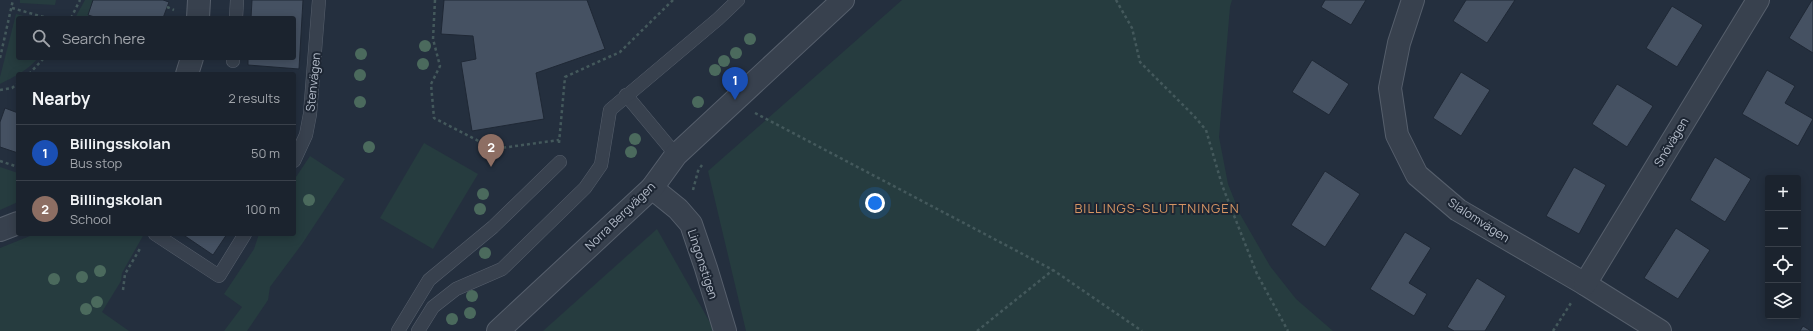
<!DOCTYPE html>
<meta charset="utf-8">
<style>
body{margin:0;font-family:Manrope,sans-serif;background:#242b36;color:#f1f3f6}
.controls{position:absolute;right:12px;bottom:12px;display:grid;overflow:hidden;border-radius:4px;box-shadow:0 2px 10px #0003}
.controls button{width:36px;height:36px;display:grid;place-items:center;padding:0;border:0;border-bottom:1px solid #39404a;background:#1b232e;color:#f1f3f6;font:20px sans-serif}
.you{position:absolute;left:875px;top:203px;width:14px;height:14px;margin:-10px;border:3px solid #fff;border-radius:50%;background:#1a73e8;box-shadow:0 0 0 6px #1a73e833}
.badge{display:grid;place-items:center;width:26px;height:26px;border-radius:50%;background:#8ab4f8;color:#fff;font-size:13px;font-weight:700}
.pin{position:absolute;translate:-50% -33px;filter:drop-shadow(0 1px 2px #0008)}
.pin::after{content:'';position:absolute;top:21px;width:14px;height:12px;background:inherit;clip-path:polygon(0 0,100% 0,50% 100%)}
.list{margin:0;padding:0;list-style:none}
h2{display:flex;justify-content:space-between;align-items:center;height:52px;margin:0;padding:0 16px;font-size:17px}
h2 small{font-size:13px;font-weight:400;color:#a0a4aa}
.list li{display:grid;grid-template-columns:26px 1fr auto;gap:12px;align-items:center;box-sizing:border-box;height:56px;padding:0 16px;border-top:1px solid #39404a}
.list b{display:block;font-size:15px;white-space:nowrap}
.list p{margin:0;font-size:13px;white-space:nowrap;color:#a0a4aa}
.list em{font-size:13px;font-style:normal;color:#a0a4aa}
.icon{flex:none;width:22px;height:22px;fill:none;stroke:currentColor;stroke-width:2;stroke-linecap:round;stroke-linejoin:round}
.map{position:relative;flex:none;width:1813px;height:331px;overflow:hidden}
.search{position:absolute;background:#1b232e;box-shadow:0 2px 10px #0003;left:16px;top:16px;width:280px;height:44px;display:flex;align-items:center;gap:10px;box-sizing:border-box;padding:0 14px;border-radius:4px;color:#a0a4aa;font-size:15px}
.panel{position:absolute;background:#1b232e;box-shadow:0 2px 10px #0003;left:16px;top:72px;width:280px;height:164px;border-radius:4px}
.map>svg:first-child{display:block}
.green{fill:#263c3f}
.building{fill:#455162;stroke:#1f2835}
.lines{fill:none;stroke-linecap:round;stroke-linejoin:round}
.service-casing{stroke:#565f6c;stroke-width:14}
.minor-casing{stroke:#565f6c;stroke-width:24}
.tertiary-casing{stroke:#565f6c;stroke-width:24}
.path{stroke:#44595c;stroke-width:2.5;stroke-dasharray:3 3;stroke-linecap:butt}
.service{stroke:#38414e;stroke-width:13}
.minor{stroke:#38414e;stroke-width:22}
.tertiary{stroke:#38414e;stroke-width:22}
.tree{fill:#4b6a5d}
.labels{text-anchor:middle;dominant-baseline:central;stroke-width:4;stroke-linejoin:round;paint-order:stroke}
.street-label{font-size:12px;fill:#b4bcc9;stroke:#1d2633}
.neighbourhood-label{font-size:13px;letter-spacing:1px;fill:#d59563;stroke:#1d2633}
</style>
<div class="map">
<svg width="1813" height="331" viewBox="0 0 1813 331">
<rect width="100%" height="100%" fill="#242f3e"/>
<!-- green -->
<g class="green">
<path d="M20 0H56L55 5 20 3Z"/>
<path d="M85 0H93L98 18H75Z"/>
<path d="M902 0H1232L1230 7 1219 137 1228 184 1240 214 1270 266 1296 299 1333 331H746L708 171Z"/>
<path d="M16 14 31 18H18V58H38C28 70 14 77 0 84V77Z"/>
<path d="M424 143 478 174 433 249 380 218Z"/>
<path d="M310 156 345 179 302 244 270 287 268 300 247 331H224L242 307 224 294 254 249 259 234H294V180Z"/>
<path d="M0 167 18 173V202L0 210Z"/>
<path d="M657 229 712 326 713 331H543Z"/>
<path d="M35 234H144L122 273 121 281 102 312 129 331H0V248Z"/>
</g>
<!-- building -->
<g class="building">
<path d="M93 0H163L169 2 163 18H98L88 15Z"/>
<path d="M252 0H303L299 69 248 65V58H294V18H251Z"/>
<path d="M444 0H587L605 49 536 73 544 119 472 131 461 62 476 59 473 36 441 34Z"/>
<path d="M1325 0H1366L1351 25 1321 7Z"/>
<path d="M1466 0H1515L1487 43 1453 21Z"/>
<path d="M1812 0H1813V53L1789 38Z"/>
<path d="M1672 6 1703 25 1677 67 1646 48Z"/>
<path d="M1312 60 1349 84 1329 115 1292 92Z"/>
<path d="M1767 70 1795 86 1785 103 1813 119 1798 146 1742 114Z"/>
<path d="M1461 72 1490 90 1461 136 1433 118Z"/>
<path d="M1617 84 1653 106 1627 147 1592 124Z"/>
<path d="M5 108 18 113V111V153L0 147V122Z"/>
<path d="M1715 157 1751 179 1725 222 1690 200Z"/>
<path d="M1574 167 1606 185 1579 234 1546 216Z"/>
<path d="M1325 171 1360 194 1325 247 1291 225Z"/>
<path d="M1676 228 1710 250 1678 299 1644 278Z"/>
<path d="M1405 232 1431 248 1409 283 1427 294 1414 316 1370 289Z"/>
<path d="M182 234H227L213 255Z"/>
<path d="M1477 278 1506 296 1485 331H1454L1447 327Z"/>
<path d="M1803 326 1811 331H1800Z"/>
</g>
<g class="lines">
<defs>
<g id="service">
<path d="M236 18 237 0"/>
<path d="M233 61V58"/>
<path d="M626 95 676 155"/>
<path d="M294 161 306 135 310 114 319 0"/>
<path d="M155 234 219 276 245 234"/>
<path d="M398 331 429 280 493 227 560 162"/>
<path d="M418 331 433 307 456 289 502 269 585 188 601 165 610 110 718 19 738 0"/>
</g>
<g id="minor">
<path d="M1413 0 1399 43 1390 88 1397 135 1417 175 1458 210 1585 284 1660 331"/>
<path d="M198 18 199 0"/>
<path d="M187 74 192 58"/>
<path d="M652 188 678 209 691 224 706 268 725 331"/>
<path d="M0 230 18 223"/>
<path d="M1585 284 1758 0"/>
</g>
<path id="tertiary" d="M498 331 652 188 676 155 843 0"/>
</defs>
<!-- service casing -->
<use href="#service" class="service-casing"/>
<!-- minor casing -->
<use href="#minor" class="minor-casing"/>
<!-- tertiary casing -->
<use href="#tertiary" class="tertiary-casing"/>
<!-- path -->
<g class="path">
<path d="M435 0 433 39 440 66 431 84 434 118 494 149 559 140"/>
<path d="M1116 0 1132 28 1140 62 1194 116 1206 130 1222 185 1257 274 1288 331"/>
<path d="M167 7 174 10"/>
<path d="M12 8 47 18"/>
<path d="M71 18 80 0"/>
<path d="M0 58 13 0"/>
<path d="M29 74 44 58"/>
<path d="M0 90 12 88 18 83"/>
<path d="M755 113 1053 270 1142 331"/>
<path d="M559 143 565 77 620 52 673 0"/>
<path d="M0 161 18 167"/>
<path d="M693 190 698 171 702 165"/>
<path d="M123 290 125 274 141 247"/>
<path d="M977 331 1053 270"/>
<path d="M1553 331 1571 303"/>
</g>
<!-- service -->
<use href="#service" class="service"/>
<!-- minor -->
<use href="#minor" class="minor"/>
<!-- tertiary -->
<use href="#tertiary" class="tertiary"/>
</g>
<!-- trees -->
<g class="tree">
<circle cx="750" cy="39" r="6"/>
<circle cx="425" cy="46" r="6"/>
<circle cx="736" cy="53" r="6"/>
<circle cx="361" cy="54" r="6"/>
<circle cx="724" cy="61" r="6"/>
<circle cx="423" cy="64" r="6"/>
<circle cx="715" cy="70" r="6"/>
<circle cx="360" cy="75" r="6"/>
<circle cx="360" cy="102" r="6"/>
<circle cx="698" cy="102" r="6"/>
<circle cx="635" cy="139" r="6"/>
<circle cx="369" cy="147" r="6"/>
<circle cx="631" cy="152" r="6"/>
<circle cx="483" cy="194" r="6"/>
<circle cx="309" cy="200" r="6"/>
<circle cx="480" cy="209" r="6"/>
<circle cx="485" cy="253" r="6"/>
<circle cx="100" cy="271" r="6"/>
<circle cx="82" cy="277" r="6"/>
<circle cx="54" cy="279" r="6"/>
<circle cx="472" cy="296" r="6"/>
<circle cx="97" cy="302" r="6"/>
<circle cx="86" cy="309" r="6"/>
<circle cx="470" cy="313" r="6"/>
<circle cx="452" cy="319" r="6"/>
</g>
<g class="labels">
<!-- street labels -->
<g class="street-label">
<text transform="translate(313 82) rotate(-84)">Stenvägen</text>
<text transform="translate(1671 142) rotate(-59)">Snövägen</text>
<text transform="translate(620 216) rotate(-44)">Norra Bergvägen</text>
<text transform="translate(1479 220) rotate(33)">Slalomvägen</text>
<text transform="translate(703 264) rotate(72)">Lingonstigen</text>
</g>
<!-- neighbourhood labels -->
<g class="neighbourhood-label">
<text x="1157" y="208">BILLINGS-SLUTTNINGEN</text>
</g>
</g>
</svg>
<div class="controls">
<button>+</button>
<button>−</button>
<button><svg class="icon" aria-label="locate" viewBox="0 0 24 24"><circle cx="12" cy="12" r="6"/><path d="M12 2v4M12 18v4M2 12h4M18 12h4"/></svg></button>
<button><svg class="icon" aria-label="layers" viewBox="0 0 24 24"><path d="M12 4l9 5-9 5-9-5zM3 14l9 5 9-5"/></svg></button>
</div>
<div class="you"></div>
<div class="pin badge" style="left:735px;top:100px;background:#1a4fb4">1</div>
<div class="pin badge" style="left:491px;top:167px;background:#8d6e63">2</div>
<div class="search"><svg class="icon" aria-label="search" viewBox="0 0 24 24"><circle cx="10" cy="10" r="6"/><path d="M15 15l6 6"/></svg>Search here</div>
<section class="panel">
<h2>Nearby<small>2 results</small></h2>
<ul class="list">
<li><span class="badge" style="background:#1a4fb4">1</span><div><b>Billingsskolan</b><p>Bus stop</p></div><em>50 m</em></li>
<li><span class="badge" style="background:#8d6e63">2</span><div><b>Billingskolan</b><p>School</p></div><em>100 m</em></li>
</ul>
</section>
</div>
